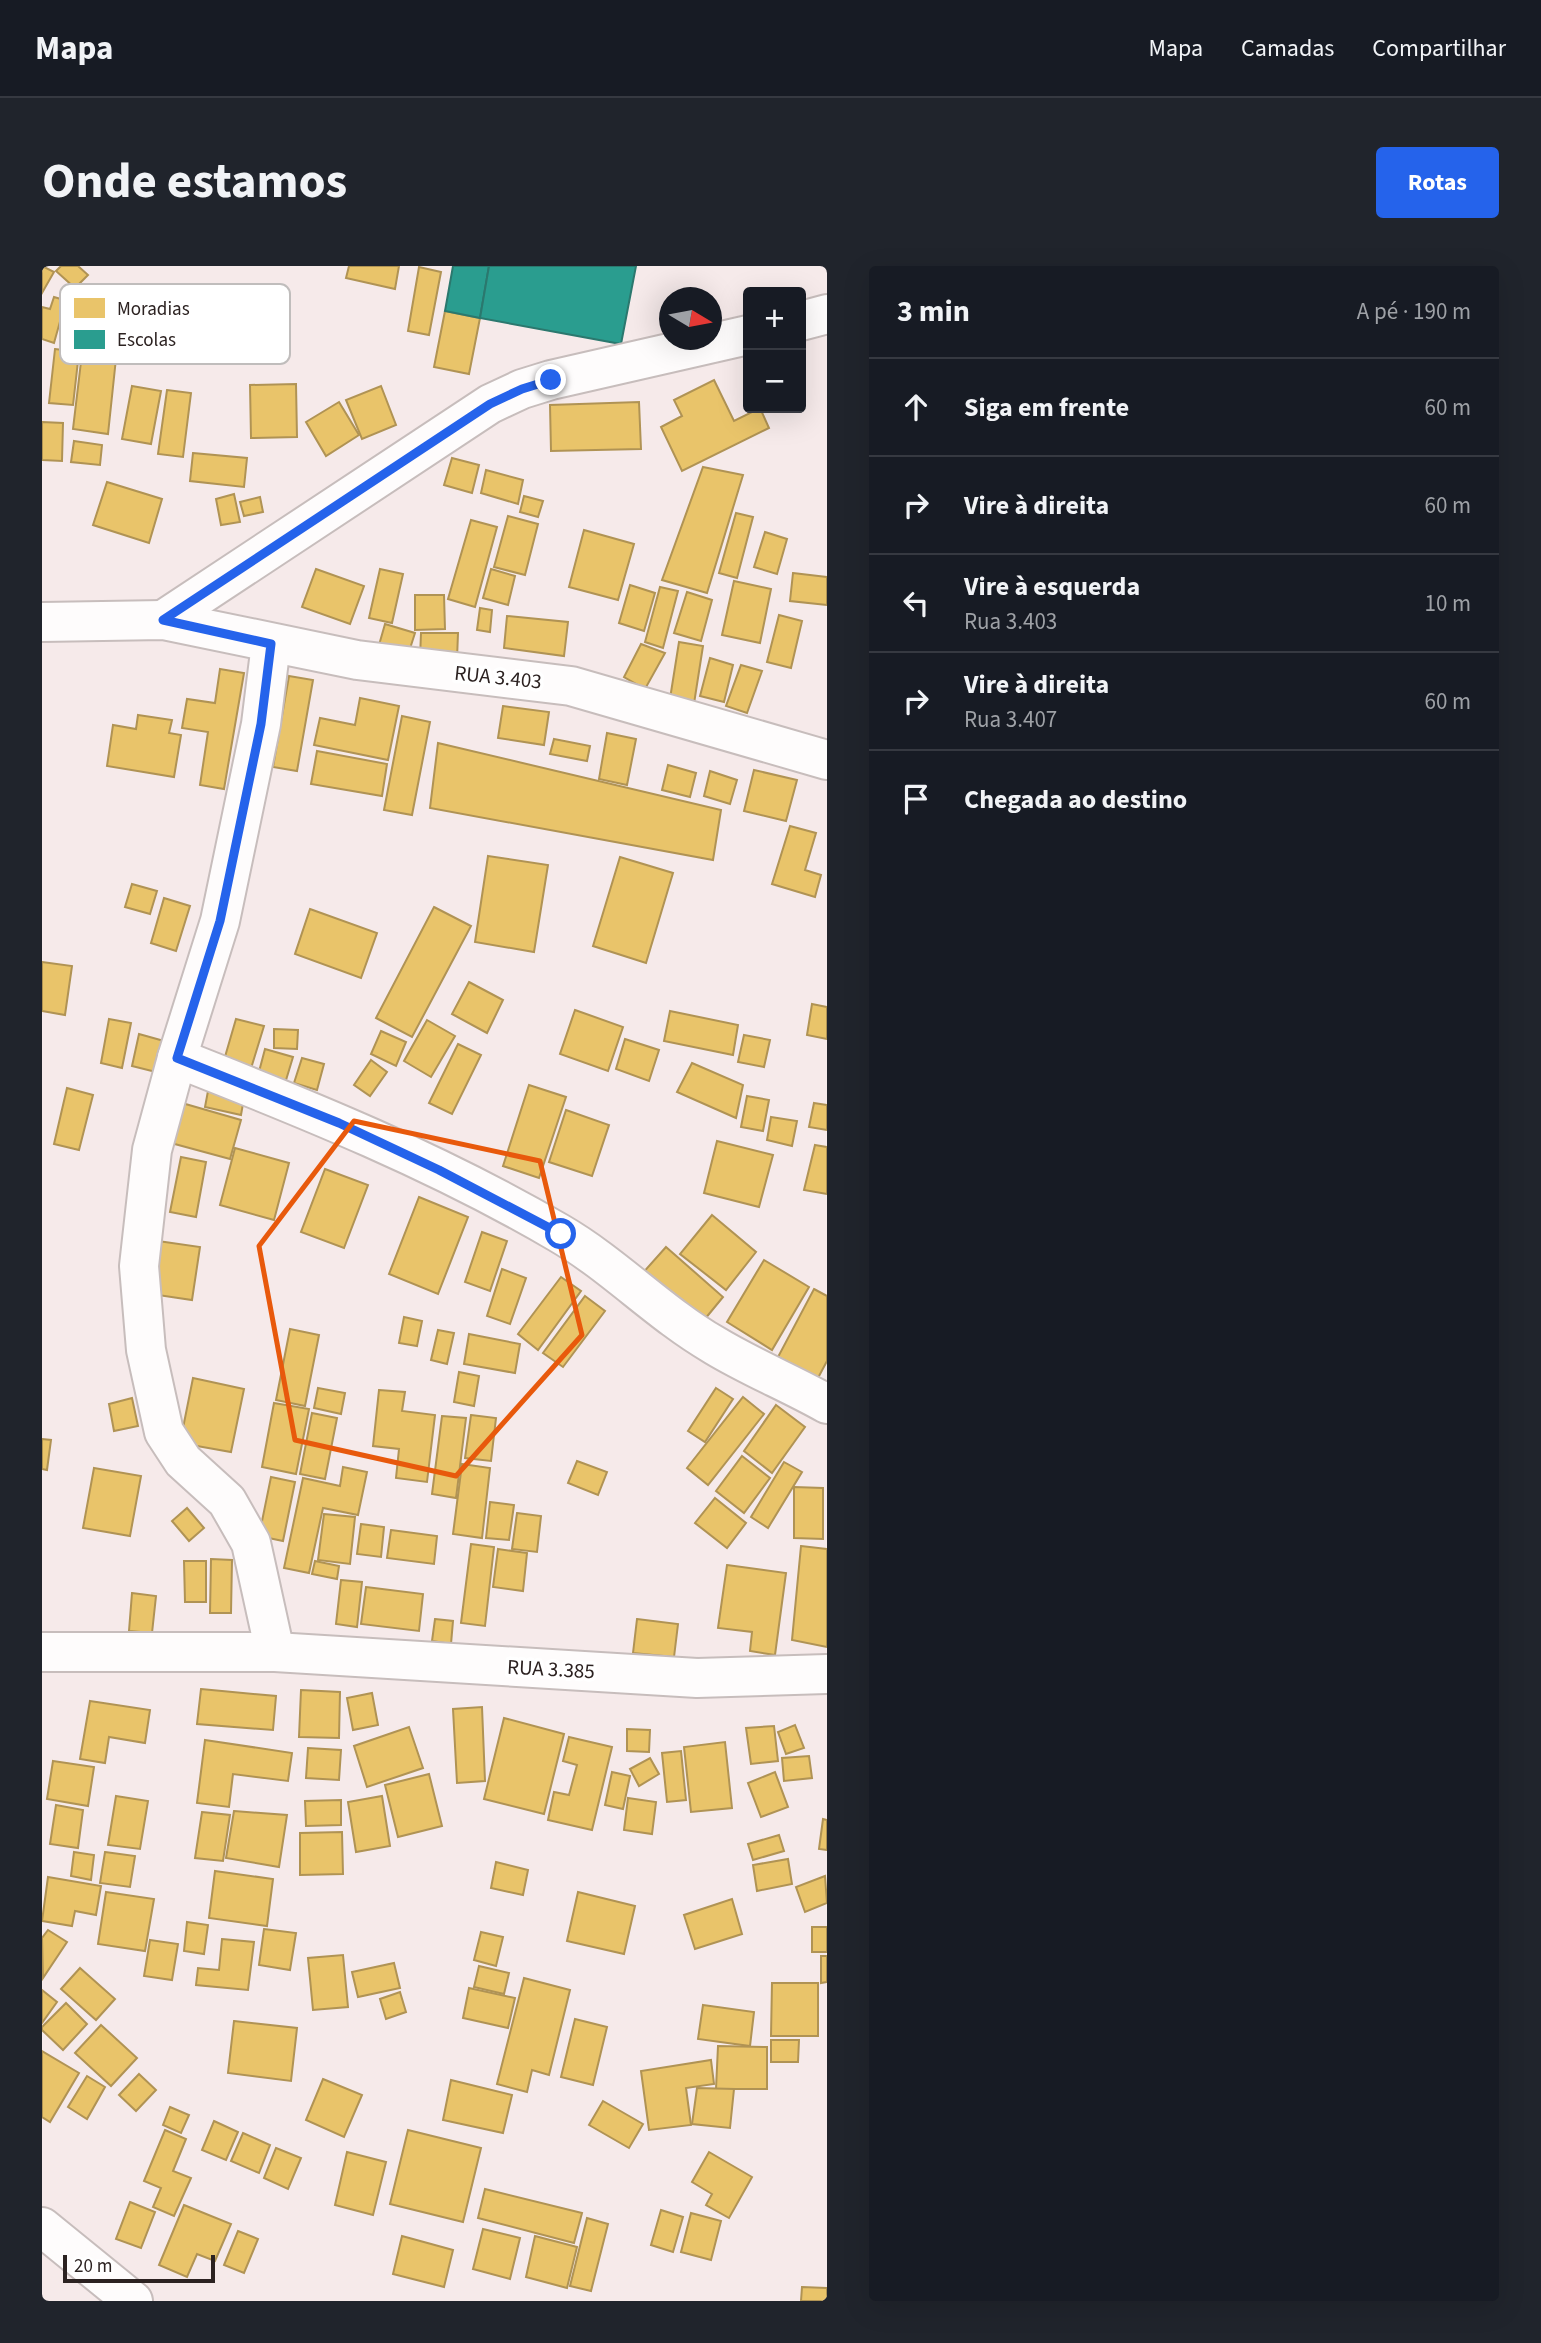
<!DOCTYPE html>
<html lang="pt">
<meta charset="utf-8">
<style>
body{margin:0;font-family:"Source Sans 3",sans-serif;background:#20242c;color:#f1f3f6}
.controls{position:absolute;right:21px;top:21px;display:grid;overflow:hidden;border-radius:7px;box-shadow:0 7px 28px #0002}
.controls button{width:63px;height:63px;display:grid;place-items:center;padding:0;border:0;border-bottom:2px solid #363941;background:#171b24;color:#f1f3f6;font:35px sans-serif}
.compass{position:absolute;left:617px;top:21px;width:63px;height:63px;border-radius:50%;background:#171b24;box-shadow:0 7px 28px #0002;rotate:100deg}
.scale{position:absolute;left:21px;bottom:18px;width:152px;box-sizing:border-box;padding-left:7px;border:4px solid #2c2221;border-top:0;font-size:19px;line-height:24px;white-space:nowrap;color:#2c2221;-webkit-text-stroke:5px #fff;paint-order:stroke}
.stop{position:absolute;width:21px;height:21px;margin:-16px;border:5px solid #2563eb;border-radius:50%;background:#fff}
.stop.end{background:#2563eb;border-color:#fff;box-shadow:0 2px 7px #0008}
.list{margin:0;padding:0;list-style:none}
h2{display:flex;justify-content:space-between;align-items:center;height:91px;margin:0;padding:0 28px;font-size:30px}
h2 small{font-size:23px;font-weight:400;color:#9ea1a6}
.list li{display:grid;grid-template-columns:46px 1fr auto;gap:21px;align-items:center;box-sizing:border-box;height:98px;padding:0 28px;border-top:2px solid #363941}
.list b{display:block;font-size:26px;white-space:nowrap}
.list p{margin:0;font-size:23px;white-space:nowrap;color:#9ea1a6}
.list em{font-size:23px;font-style:normal;color:#9ea1a6}
.icon{flex:none;width:38px;height:38px;fill:none;stroke:currentColor;stroke-width:2;stroke-linecap:round;stroke-linejoin:round}
.map{position:relative;flex:none;width:785px;height:2035px;overflow:hidden;border-radius:7px}
header{display:flex;align-items:center;gap:42px;box-sizing:border-box;height:98px;padding:0 35px;background:#171b24;border-bottom:2px solid #363941}
header strong{font-size:33px}
nav{display:flex;gap:38px;margin-inline-start:auto;font-size:24px}
.intro{display:flex;align-items:center;justify-content:space-between;box-sizing:border-box;height:168px;padding:0 42px}
h1{margin:0;font-size:49px}
.button{padding:18px 32px;border-radius:7px;background:#2563eb;color:#fff;font-size:24px;font-weight:700}
main{display:flex;gap:42px;padding:0 42px}
aside{flex:1;background:#171b24;border-radius:7px;box-shadow:0 7px 28px #0002}
.map>svg:first-child{display:block}
.homes{fill:#e9c46a;stroke:#b09354;stroke-width:2}
.schools{fill:#2a9d8f;stroke:#2b786e;stroke-width:2}
.lines{fill:none;stroke-linecap:round;stroke-linejoin:round}
.minor-casing{stroke:#c7bdbc;stroke-width:42}
.minor{stroke:#fefcfc;stroke-width:38}
.route{stroke:#2563eb;stroke-width:9}
.marked{fill:none;stroke:#e8590c;stroke-width:5;stroke-linejoin:round}
.labels{text-anchor:middle;dominant-baseline:central;stroke-width:7;stroke-linejoin:round;paint-order:stroke}
.street-label{font-size:21px;fill:#2c2221;stroke:#fff}
.key{fill:#fff;stroke:#c0bdbc;stroke-width:2}
.key-label{font-size:19px;fill:#2c2221}
</style>
<header>
<strong>Mapa</strong>
<nav><a>Mapa</a><a>Camadas</a><a>Compartilhar</a></nav>
</header>
<div class="intro"><h1>Onde estamos</h1><a class="button">Rotas</a></div>
<main>
<div class="map">
<svg width="785" height="2035" viewBox="0 0 785 2035">
<rect width="100%" height="100%" fill="#f6eaea"/>
<!-- homes -->
<g class="homes">
<path d="M0 0 12 6 0 27Z"/>
<path d="M19 0H36L46 9 33 22 14 5Z"/>
<path d="M307 0H357L353 23 304 12Z"/>
<path d="M377 1 399 6 387 69 366 65Z"/>
<path d="M12 31 39 39 33 57 19 52 12 77 0 73V41L8 43Z"/>
<path d="M403 45 438 52 427 108 392 101Z"/>
<path d="M41 79 75 83 66 168 31 163Z"/>
<path d="M13 83 37 86 31 139 7 137Z"/>
<path d="M672 114 692 155 718 142 727 162 640 205 619 161 640 150 632 134Z"/>
<path d="M254 118 255 171 209 172 208 119Z"/>
<path d="M90 120 119 125 109 178 80 173Z"/>
<path d="M339 120 354 159 320 173 304 134Z"/>
<path d="M125 124 149 127 141 191 116 188Z"/>
<path d="M297 136 317 169 284 190 264 156Z"/>
<path d="M597 136 599 183 509 185 508 139Z"/>
<path d="M0 156 21 157 20 195 0 194Z"/>
<path d="M32 175 60 179 58 199 29 196Z"/>
<path d="M151 187 205 192 202 221 148 215Z"/>
<path d="M410 192 437 199 430 227 402 219Z"/>
<path d="M661 201 701 209 665 327 620 314Z"/>
<path d="M444 204 481 214 476 238 439 227Z"/>
<path d="M65 216 120 233 107 277 51 259Z"/>
<path d="M192 228 198 256 179 259 174 233Z"/>
<path d="M482 230 501 235 496 251 478 246Z"/>
<path d="M218 231 221 246 202 250 198 236Z"/>
<path d="M694 247 711 251 695 312 677 307Z"/>
<path d="M466 250 496 258 483 309 452 301Z"/>
<path d="M429 254 455 261 433 341 406 333Z"/>
<path d="M542 264 592 278 576 334 527 321Z"/>
<path d="M723 266 745 273 735 308 712 301Z"/>
<path d="M274 303 322 320 308 358 260 341Z"/>
<path d="M338 303 361 308 350 357 327 352Z"/>
<path d="M449 303 473 310 466 339 441 332Z"/>
<path d="M751 307 785 311V339L748 335Z"/>
<path d="M692 315 729 323 718 377 680 369Z"/>
<path d="M588 319 613 327 602 365 577 357Z"/>
<path d="M618 321 636 325 621 382 603 376Z"/>
<path d="M645 326 670 334 659 375 632 367Z"/>
<path d="M373 329H402L403 363 373 364Z"/>
<path d="M438 342 450 344 448 366 435 364Z"/>
<path d="M737 349 760 355 749 402 725 396Z"/>
<path d="M465 350 526 356 522 390 462 382Z"/>
<path d="M343 358 373 367 364 395 335 386Z"/>
<path d="M379 367H416L415 393 378 392Z"/>
<path d="M637 376 661 380 651 444 627 439Z"/>
<path d="M599 378 623 387 603 423 582 411Z"/>
<path d="M668 392 691 399 682 436 658 430Z"/>
<path d="M699 399 720 405 705 447 684 440Z"/>
<path d="M178 403 202 407 182 523 158 519 166 466 140 462 145 433 173 437Z"/>
<path d="M247 410 271 414 255 505 231 501Z"/>
<path d="M318 432 357 440 346 494 272 479 278 452 313 459Z"/>
<path d="M461 440 507 446 502 479 456 472Z"/>
<path d="M96 449 130 454 127 467 139 469 132 511 65 500 71 459 94 463Z"/>
<path d="M360 450 388 456 370 549 342 544Z"/>
<path d="M565 467 594 473 585 519 557 513Z"/>
<path d="M512 473 548 480 545 495 508 488Z"/>
<path d="M396 477 679 544 671 594 388 542Z"/>
<path d="M275 485 345 498 340 530 269 518Z"/>
<path d="M626 499 654 507 648 531 620 524Z"/>
<path d="M712 504 755 514 744 555 702 545Z"/>
<path d="M668 505 695 514 688 538 662 530Z"/>
<path d="M748 560 774 567 763 604 779 609 773 631 730 618Z"/>
<path d="M446 590 506 599 492 686 433 676Z"/>
<path d="M578 591 631 607 604 697 551 680Z"/>
<path d="M90 618 115 625 108 648 83 641Z"/>
<path d="M122 632 148 640 134 685 109 677Z"/>
<path d="M392 641 429 660 370 771 334 752Z"/>
<path d="M268 643 335 667 319 712 253 688Z"/>
<path d="M0 696 30 700 23 749 0 745Z"/>
<path d="M427 716 461 734 445 767 410 748Z"/>
<path d="M770 738 785 741V773L765 769Z"/>
<path d="M533 744 581 761 566 805 518 788Z"/>
<path d="M628 745 696 759 691 789 622 775Z"/>
<path d="M67 753 89 757 80 802 59 797Z"/>
<path d="M194 753 222 760 207 809 180 801Z"/>
<path d="M385 754 413 770 389 811 362 795Z"/>
<path d="M232 763 256 764 255 783 232 782Z"/>
<path d="M339 765 364 776 354 800 329 788Z"/>
<path d="M97 768 122 775 114 806 90 800Z"/>
<path d="M702 769 728 774 722 801 696 796Z"/>
<path d="M583 773 617 784 607 815 574 803Z"/>
<path d="M416 778 439 789 410 848 387 837Z"/>
<path d="M223 783 251 791 241 824 214 817Z"/>
<path d="M260 792 282 798 275 824 252 817Z"/>
<path d="M329 794 345 806 328 830 312 819Z"/>
<path d="M650 797 701 819 694 852 635 826Z"/>
<path d="M487 819 524 831 497 912 461 900Z"/>
<path d="M25 822 51 829 37 884 12 878Z"/>
<path d="M166 825 202 832 199 849 163 841Z"/>
<path d="M705 830 727 834 721 865 699 861Z"/>
<path d="M140 837 199 854 188 893 129 877Z"/>
<path d="M772 837 785 839V864L767 861Z"/>
<path d="M524 844 567 859 550 910 507 896Z"/>
<path d="M729 851 755 855 750 880 725 874Z"/>
<path d="M675 875 731 889 717 941 662 927Z"/>
<path d="M773 879 785 881V928L762 924Z"/>
<path d="M193 882 247 897 232 954 178 939Z"/>
<path d="M139 891 164 896 154 951 128 946Z"/>
<path d="M283 903 326 919 302 982 259 966Z"/>
<path d="M377 931 426 951 396 1028 347 1008Z"/>
<path d="M670 949 714 986 684 1024 638 988Z"/>
<path d="M440 966 465 975 448 1025 423 1016Z"/>
<path d="M116 975 158 981 150 1034 109 1028Z"/>
<path d="M624 981 681 1031 658 1059 599 1009Z"/>
<path d="M722 994 767 1021 730 1084 685 1056Z"/>
<path d="M460 1003 484 1012 468 1058 445 1050Z"/>
<path d="M519 1011 539 1025 496 1084 476 1068Z"/>
<path d="M772 1023 785 1030V1095L776 1112 736 1091Z"/>
<path d="M543 1030 563 1045 521 1101 501 1087Z"/>
<path d="M362 1051 380 1055 375 1080 357 1077Z"/>
<path d="M248 1063 277 1069 263 1140 234 1134Z"/>
<path d="M396 1064 412 1067 405 1098 389 1094Z"/>
<path d="M427 1068 478 1078 473 1107 422 1098Z"/>
<path d="M417 1106 437 1110 432 1140 412 1136Z"/>
<path d="M151 1112 202 1123 189 1186 138 1177Z"/>
<path d="M276 1122 303 1127 299 1148 272 1142Z"/>
<path d="M674 1122 691 1133 663 1176 646 1165Z"/>
<path d="M337 1124 363 1126 360 1145 393 1149 385 1216 354 1212 357 1183 331 1180Z"/>
<path d="M701 1131 722 1148 666 1219 645 1202Z"/>
<path d="M90 1132 96 1160 72 1165 67 1138Z"/>
<path d="M232 1137 267 1143 254 1208 220 1201Z"/>
<path d="M734 1139 763 1161 730 1207 702 1185Z"/>
<path d="M270 1147 295 1152 283 1213 258 1208Z"/>
<path d="M429 1149 454 1152 449 1195 423 1192Z"/>
<path d="M400 1150 424 1152 414 1232 390 1228Z"/>
<path d="M0 1173 9 1174 5 1204 0 1203Z"/>
<path d="M700 1190 728 1212 702 1247 674 1225Z"/>
<path d="M535 1195 565 1206 556 1229 526 1217Z"/>
<path d="M742 1196 760 1206 726 1262 709 1251Z"/>
<path d="M420 1198 448 1202 440 1272 411 1268Z"/>
<path d="M301 1201 325 1206 316 1249 281 1242 267 1307 242 1302 261 1212 298 1220Z"/>
<path d="M52 1202 99 1210 88 1270 41 1262Z"/>
<path d="M229 1211 253 1216 241 1275 217 1270Z"/>
<path d="M752 1221 781 1222V1273L752 1272Z"/>
<path d="M673 1232 704 1257 685 1282 653 1257Z"/>
<path d="M448 1236 472 1239 467 1274 444 1272Z"/>
<path d="M145 1242 162 1262 147 1275 130 1255Z"/>
<path d="M475 1247 499 1250 495 1286 470 1283Z"/>
<path d="M282 1248 313 1251 308 1298 276 1294Z"/>
<path d="M319 1258 342 1261 339 1291 315 1288Z"/>
<path d="M349 1264 395 1270 392 1298 345 1292Z"/>
<path d="M429 1278 452 1281 443 1360 419 1357Z"/>
<path d="M759 1280 785 1283V1381L750 1374Z"/>
<path d="M456 1283 485 1287 481 1325 451 1321Z"/>
<path d="M169 1293 190 1294 189 1347H168Z"/>
<path d="M142 1295H164V1336H143Z"/>
<path d="M273 1295 297 1300 295 1313 270 1308Z"/>
<path d="M685 1299 744 1307 733 1389 708 1385 710 1366 676 1362Z"/>
<path d="M299 1314 320 1316 315 1361 294 1358Z"/>
<path d="M324 1321 381 1328 377 1365 319 1358Z"/>
<path d="M90 1327 114 1330 110 1367 87 1365Z"/>
<path d="M393 1353 411 1355 409 1378 390 1375Z"/>
<path d="M595 1353 636 1358 632 1391 591 1387Z"/>
<path d="M159 1423 234 1430 231 1464 155 1458Z"/>
<path d="M259 1424 298 1426 297 1472 257 1471Z"/>
<path d="M330 1427 336 1459 311 1464 305 1432Z"/>
<path d="M48 1435 108 1444 103 1477 67 1471 63 1497 38 1493Z"/>
<path d="M440 1441 443 1515 415 1517 411 1443Z"/>
<path d="M462 1452 522 1468 502 1548 442 1533Z"/>
<path d="M753 1459 762 1482 744 1488 736 1466Z"/>
<path d="M732 1460 736 1495 709 1498 704 1462Z"/>
<path d="M367 1461 381 1502 325 1521 312 1480Z"/>
<path d="M585 1463 608 1464 607 1486 585 1485Z"/>
<path d="M527 1471 570 1481 550 1564 506 1554 512 1526 527 1529 535 1499 521 1495Z"/>
<path d="M163 1474 250 1487 246 1515 191 1508 187 1541 155 1537Z"/>
<path d="M683 1476 690 1542 649 1546 642 1481Z"/>
<path d="M266 1482 299 1484 297 1514 264 1512Z"/>
<path d="M639 1485 644 1534 625 1536 620 1487Z"/>
<path d="M767 1490 770 1512 742 1515 740 1492Z"/>
<path d="M608 1492 617 1508 597 1520 588 1503Z"/>
<path d="M11 1495 52 1501 46 1540 5 1533Z"/>
<path d="M570 1506 588 1510 581 1543 563 1539Z"/>
<path d="M733 1506 746 1541 719 1551 706 1517Z"/>
<path d="M387 1508 400 1560 356 1571 343 1519Z"/>
<path d="M74 1530 106 1535 98 1583 66 1579Z"/>
<path d="M340 1530 348 1580 314 1586 306 1536Z"/>
<path d="M586 1532 614 1536 610 1568 582 1564Z"/>
<path d="M299 1534V1559L264 1560 263 1535Z"/>
<path d="M14 1539 41 1544 36 1582 8 1578Z"/>
<path d="M192 1545 245 1549 237 1601 184 1592Z"/>
<path d="M160 1546 188 1549 181 1595 153 1592Z"/>
<path d="M781 1553 785 1554V1584L777 1583Z"/>
<path d="M300 1566 301 1608 258 1609V1567Z"/>
<path d="M737 1569 742 1585 711 1594 706 1578Z"/>
<path d="M32 1586 52 1589 49 1614 29 1610Z"/>
<path d="M63 1586 93 1590 88 1621 58 1617Z"/>
<path d="M746 1593 750 1618 715 1625 711 1599Z"/>
<path d="M454 1596 486 1604 481 1629 449 1622Z"/>
<path d="M173 1605 231 1613 225 1660 167 1652Z"/>
<path d="M783 1610 785 1637 763 1646 754 1621Z"/>
<path d="M6 1611 59 1620 54 1649 33 1645 30 1660 0 1655Z"/>
<path d="M64 1626 112 1633 103 1685 56 1678Z"/>
<path d="M536 1626 593 1640 582 1688 525 1675Z"/>
<path d="M690 1633 700 1668 653 1683 642 1649Z"/>
<path d="M145 1656 166 1659 162 1688 142 1685Z"/>
<rect x="770" y="1661" width="15" height="25"/>
<path d="M222 1663 254 1667 248 1704 217 1699Z"/>
<path d="M6 1664 25 1676 1 1712 0 1672Z"/>
<path d="M439 1666 461 1671 454 1700 432 1694Z"/>
<path d="M180 1673 212 1676 206 1724 154 1719 156 1702 177 1704Z"/>
<path d="M108 1674 136 1678 130 1714 102 1710Z"/>
<path d="M301 1689 306 1741 271 1744 266 1692Z"/>
<path d="M779 1690H785V1716L779 1717Z"/>
<path d="M352 1697 358 1722 316 1731 310 1706Z"/>
<path d="M437 1700 467 1707 462 1728 432 1721Z"/>
<path d="M38 1702 73 1733 54 1754 19 1723Z"/>
<path d="M482 1712 528 1724 507 1809 490 1804 485 1826 455 1818Z"/>
<path d="M730 1717H776V1770H729Z"/>
<path d="M427 1722 473 1732 466 1762 421 1752Z"/>
<path d="M0 1724 15 1736 0 1757Z"/>
<path d="M358 1726 364 1746 344 1753 338 1733Z"/>
<path d="M24 1737 45 1758 21 1784 0 1764V1761Z"/>
<path d="M661 1739 712 1746 708 1780 656 1773Z"/>
<path d="M533 1753 565 1761 551 1819 519 1811Z"/>
<path d="M192 1755 255 1762 249 1815 186 1807Z"/>
<path d="M59 1759 95 1792 69 1820 33 1787Z"/>
<path d="M729 1774H757L756 1796H729Z"/>
<path d="M676 1780 725 1781V1823H674Z"/>
<path d="M0 1785 37 1807 8 1856 0 1851Z"/>
<path d="M669 1794 672 1818 644 1822 649 1859 607 1864 599 1805Z"/>
<path d="M97 1808 114 1824 94 1845 77 1829Z"/>
<path d="M45 1810 63 1821 45 1853 26 1841Z"/>
<path d="M281 1813 320 1829 302 1871 264 1854Z"/>
<path d="M409 1814 470 1829 461 1867 401 1854Z"/>
<path d="M655 1822 692 1823 688 1862 650 1858Z"/>
<path d="M561 1835 601 1858 587 1882 547 1859Z"/>
<path d="M128 1841 147 1849 139 1867 121 1859Z"/>
<path d="M172 1855 196 1866 184 1894 160 1884Z"/>
<path d="M123 1864 144 1873 131 1905 149 1912 132 1950 111 1941 119 1922 102 1915Z"/>
<path d="M366 1864 439 1882 421 1956 348 1938Z"/>
<path d="M201 1867 228 1879 217 1907 189 1895Z"/>
<path d="M234 1882 259 1892 246 1923 222 1912Z"/>
<path d="M305 1886 344 1896 331 1949 293 1939Z"/>
<path d="M667 1886 710 1911 687 1952 664 1939 670 1928 650 1916Z"/>
<path d="M443 1923 540 1947 532 1977 436 1952Z"/>
<path d="M88 1936 113 1946 99 1982 74 1973Z"/>
<path d="M142 1939 189 1958 173 1995 155 1988 145 2011 117 1999Z"/>
<path d="M619 1944 641 1951 631 1986 609 1979Z"/>
<path d="M649 1947 679 1955 669 1994 639 1986Z"/>
<path d="M545 1952 566 1958 549 2025 528 2020Z"/>
<path d="M441 1963 478 1972 468 2013 431 2003Z"/>
<path d="M196 1965 216 1973 202 2007 182 1999Z"/>
<path d="M360 1970 411 1984 402 2021 351 2008Z"/>
<path d="M493 1970 535 1981 525 2022 484 2011Z"/>
<path d="M760 2021 785 2022V2035H759Z"/>
</g>
<!-- schools -->
<g class="schools">
<path d="M411 0H447L438 52 403 45Z"/>
<path d="M447 0H594L579 78 438 52Z"/>
</g>
<g class="lines">
<defs>
<g id="minor">
<path d="M759 55 785 48"/>
<path d="M121 354 448 138 480 123 509 114 706 69"/>
<path d="M0 356 121 354 315 394 529 420 785 494"/>
<path d="M229 378 219 458 178 655 135 792 110 884 97 1000 104 1084 122 1166 141 1195 185 1235 209 1277 233 1386"/>
<path d="M135 792C265 843 396 896 517 967 572 999 617 1047 672 1079 708 1101 748 1117 785 1138"/>
<path d="M0 1386H233L655 1412 785 1408"/>
<path d="M0 1961 91 2035"/>
</g>
</defs>
<!-- minor casing -->
<use href="#minor" class="minor-casing"/>
<!-- minor -->
<use href="#minor" class="minor"/>
</g>
<g class="lines">
<!-- route -->
<path class="route" d="M509 114 480 123 448 138 121 354 229 378 219 458 178 655 135 792 297 857 397 904 519 968"/>
</g>
<!-- marked area -->
<path class="marked" d="M312 855 498 895 540 1069 414 1210 253 1174 217 980Z"/>
<g class="labels">
<!-- street labels -->
<g class="street-label">
<text transform="translate(456 411) rotate(6)">RUA 3.403</text>
<text transform="translate(509 1403) rotate(3)">RUA 3.385</text>
</g>
</g>
<!-- legend -->
<rect x="18" y="18" width="230" height="80" rx="10" class="key"/>
<rect x="32" y="32" width="31" height="20" fill="#e9c46a"/>
<rect x="32" y="64" width="31" height="19" fill="#2a9d8f"/>
<g class="key-label">
<text x="75" y="49">Moradias</text>
<text x="75" y="80">Escolas</text>
</g>
</svg>
<div class="controls">
<button>+</button>
<button>−</button>
</div>
<svg class="compass" viewBox="-18 -18 36 36"><path d="M0-13l5 13h-10z" fill="#e53935"/><path d="M0 13l5-13h-10z" fill="#9ea1a6"/></svg>
<div class="scale">20 m</div>
<div class="stop" style="left:519px;top:968px"></div>
<div class="stop end" style="left:509px;top:114px"></div>
</div>
<aside>
<h2>3 min<small>A pé · 190 m</small></h2>
<ul class="list">
<li><svg class="icon" aria-label="ahead" viewBox="0 0 24 24"><path d="M12 20V5M6 11l6-6 6 6"/></svg><div><b>Siga em frente</b></div><em>60 m</em></li>
<li><svg class="icon" aria-label="right" viewBox="0 0 24 24"><path d="M7 20v-9h11M14 6l5 5-5 5"/></svg><div><b>Vire à direita</b></div><em>60 m</em></li>
<li><svg class="icon" aria-label="left" viewBox="0 0 24 24"><path d="M17 20v-9H6M10 6l-5 5 5 5"/></svg><div><b>Vire à esquerda</b><p>Rua 3.403</p></div><em>10 m</em></li>
<li><svg class="icon" aria-label="right" viewBox="0 0 24 24"><path d="M7 20v-9h11M14 6l5 5-5 5"/></svg><div><b>Vire à direita</b><p>Rua 3.407</p></div><em>60 m</em></li>
<li><svg class="icon" aria-label="arrive" viewBox="0 0 24 24"><path d="M6 21V4h12l-3 4 3 4H6"/></svg><div><b>Chegada ao destino</b></div></li>
</ul>
</aside>
</main>
